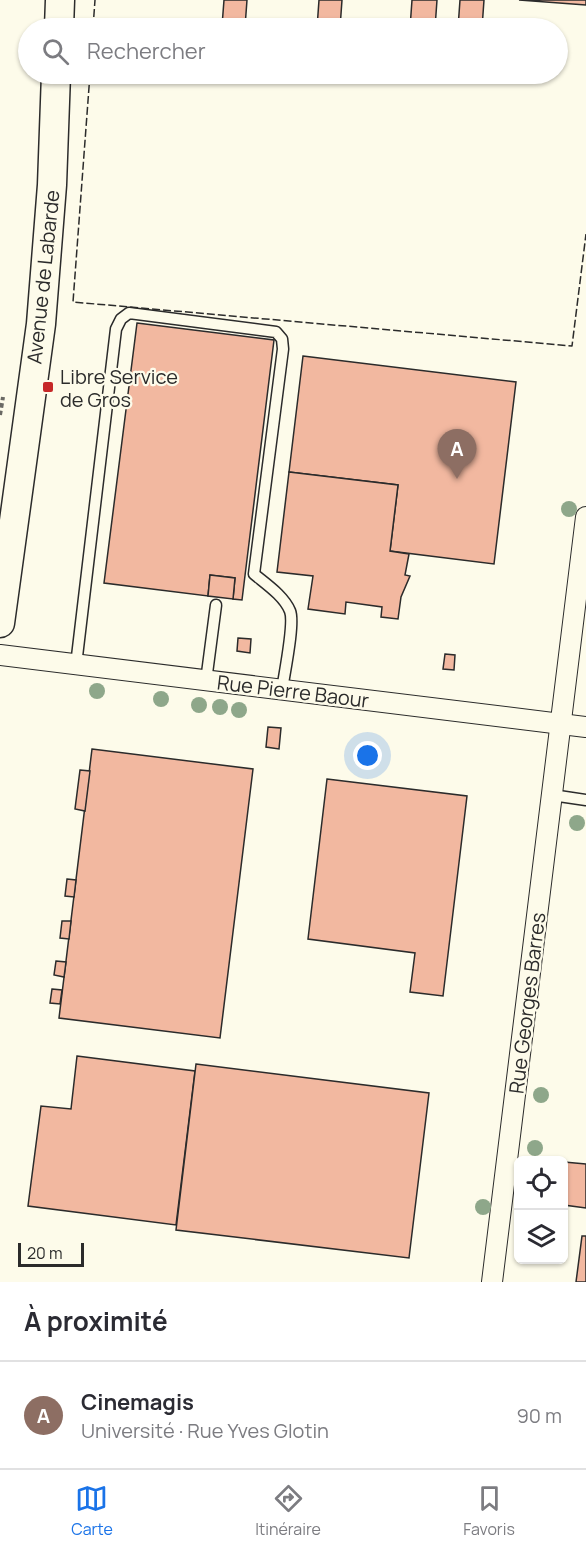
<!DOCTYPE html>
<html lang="fr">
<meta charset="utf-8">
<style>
body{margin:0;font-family:Manrope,sans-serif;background:#f7f7f7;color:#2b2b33}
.controls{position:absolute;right:18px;bottom:18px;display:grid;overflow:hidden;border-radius:9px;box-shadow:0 2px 4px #0004}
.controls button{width:54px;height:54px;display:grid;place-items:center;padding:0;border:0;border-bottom:2px solid #e1e1e2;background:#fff;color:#2b2b33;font:30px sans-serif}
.scale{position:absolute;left:18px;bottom:15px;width:66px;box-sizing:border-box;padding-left:6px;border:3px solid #2b2b2b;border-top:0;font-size:16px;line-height:21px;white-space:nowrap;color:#2b2b2b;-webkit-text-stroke:4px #fdfbea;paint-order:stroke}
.you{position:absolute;left:368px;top:756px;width:21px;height:21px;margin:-15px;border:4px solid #fff;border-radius:50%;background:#1a73e8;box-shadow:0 0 0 9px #1a73e833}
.badge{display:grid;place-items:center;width:39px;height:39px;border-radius:50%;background:#1a73e8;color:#fff;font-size:20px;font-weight:700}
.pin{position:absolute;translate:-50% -50px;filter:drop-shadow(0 2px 3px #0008)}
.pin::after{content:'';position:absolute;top:32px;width:21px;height:18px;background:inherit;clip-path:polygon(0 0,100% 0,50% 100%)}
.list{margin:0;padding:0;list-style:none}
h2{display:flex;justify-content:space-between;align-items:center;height:78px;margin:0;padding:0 24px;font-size:26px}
h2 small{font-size:20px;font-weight:400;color:#7c7c81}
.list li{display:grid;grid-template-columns:39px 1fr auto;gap:18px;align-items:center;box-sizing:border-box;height:108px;padding:0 24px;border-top:2px solid #e1e1e2}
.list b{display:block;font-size:22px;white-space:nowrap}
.list p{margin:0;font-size:20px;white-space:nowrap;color:#7c7c81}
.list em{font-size:20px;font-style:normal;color:#7c7c81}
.icon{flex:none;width:33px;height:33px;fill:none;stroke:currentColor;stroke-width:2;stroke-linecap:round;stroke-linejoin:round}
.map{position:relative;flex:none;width:586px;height:1282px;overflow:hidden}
.search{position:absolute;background:#fff;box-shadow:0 2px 4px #0004;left:18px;right:18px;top:18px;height:66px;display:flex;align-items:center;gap:15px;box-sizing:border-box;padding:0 21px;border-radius:33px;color:#7c7c81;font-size:22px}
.sheet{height:186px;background:#fff}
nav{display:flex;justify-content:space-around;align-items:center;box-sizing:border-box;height:84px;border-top:2px solid #e1e1e2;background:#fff;font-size:16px;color:#7c7c81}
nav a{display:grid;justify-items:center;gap:3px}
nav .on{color:#1a73e8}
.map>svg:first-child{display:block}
.building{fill:#f2b8a0;stroke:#2b2b2b;stroke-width:1.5}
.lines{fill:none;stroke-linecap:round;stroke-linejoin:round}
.lane-casing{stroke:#2b2b2b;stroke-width:13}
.street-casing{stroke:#2b2b2b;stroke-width:22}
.secondary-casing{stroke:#2b2b2b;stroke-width:31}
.path{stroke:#6a6964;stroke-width:4;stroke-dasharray:4.5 3;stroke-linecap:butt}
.lane{stroke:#fdfbea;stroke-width:10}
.street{stroke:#fdfbea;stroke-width:20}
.secondary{stroke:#fdfbea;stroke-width:28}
.fence{stroke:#2b2b2b;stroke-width:1.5;stroke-dasharray:8 3;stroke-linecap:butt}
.tree{fill:#8ea78a}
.poi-dot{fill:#c62828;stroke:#fdfbea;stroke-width:2}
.labels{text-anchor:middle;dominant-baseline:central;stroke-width:4.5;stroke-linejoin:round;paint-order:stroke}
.street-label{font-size:20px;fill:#2b2b2b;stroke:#fdfbea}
.poi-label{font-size:20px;fill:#2b2b2b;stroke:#fdfbea;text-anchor:start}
</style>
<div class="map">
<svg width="586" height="1282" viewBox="0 0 586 1282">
<rect width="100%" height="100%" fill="#fdfbea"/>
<!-- building -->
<g class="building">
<path d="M224 0H247L245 27 222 26Z"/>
<path d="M319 0H342L340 28H317Z"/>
<path d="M412 0H437L435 28H410Z"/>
<path d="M460 0H484L482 28H458Z"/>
<path d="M519 0H586V5Z"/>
<path d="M137 323 274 340 242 600 233 599 235 578 210 575 208 596 104 583Z"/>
<path d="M303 356 516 382 494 564 390 551 398 485 289 472Z"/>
<path d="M289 472 398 485 390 551 409 554 405 575 410 576 401 597 398 619 381 617 382 607 346 602 345 614 308 609 313 576 277 572Z"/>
<path d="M210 575 235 578 233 599 208 596Z"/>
<path d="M238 638 251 639 250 653 237 651Z"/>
<path d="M445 654 455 655 454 670 443 669Z"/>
<path d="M268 727 281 728 279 749 266 747Z"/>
<path d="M92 749 253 769 220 1038 59 1018Z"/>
<path d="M80 770 90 771 85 811 75 809Z"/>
<path d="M327 779 467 796 443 996 410 992 415 953 308 939Z"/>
<path d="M67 879 76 880 74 897 65 896Z"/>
<path d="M62 921H71L69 939 60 938Z"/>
<path d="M56 961 66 962 64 977 54 975Z"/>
<path d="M52 989 62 990 60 1004 50 1003Z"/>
<path d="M77 1056 195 1071 176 1225 28 1206 41 1106 71 1109Z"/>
<path d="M196 1064 429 1093 409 1258 176 1230Z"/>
<path d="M564 1162 586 1164V1208L564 1205Z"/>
<path d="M582 1236H586V1282H576Z"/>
</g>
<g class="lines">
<defs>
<g id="lane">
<path d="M76 665 116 329 121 319 129 313 276 332 282 339 283 349 254 574C266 584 284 596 290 611 295 623 284 675 282 690"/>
<path d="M206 681 216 605"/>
<path d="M552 795 586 800"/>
</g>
<g id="street">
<path d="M0 655 586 727"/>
<path d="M492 1282 586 517"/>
</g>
<g id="secondary">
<path d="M59 28 60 0"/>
<path d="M0 623 41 324 52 185 56 74"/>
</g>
</defs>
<!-- lane casing -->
<use href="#lane" class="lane-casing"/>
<!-- street casing -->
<use href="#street" class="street-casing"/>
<!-- secondary casing -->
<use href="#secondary" class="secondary-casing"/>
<!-- path -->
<path class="path" d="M0 415 3 397"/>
<!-- lane -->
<use href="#lane" class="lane"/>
<!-- street -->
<use href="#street" class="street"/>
<!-- secondary -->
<use href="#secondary" class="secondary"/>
<!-- fence -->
<g class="fence">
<path d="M93 28 95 0"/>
<path d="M90 74 73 302 572 346 586 234"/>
</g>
</g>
<!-- trees -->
<g class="tree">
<circle cx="569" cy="509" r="8"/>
<circle cx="97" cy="691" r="8"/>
<circle cx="161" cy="699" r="8"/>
<circle cx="199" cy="705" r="8"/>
<circle cx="220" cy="707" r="8"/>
<circle cx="239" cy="710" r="8"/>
<circle cx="577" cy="823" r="8"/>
<circle cx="541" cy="1095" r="8"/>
<circle cx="535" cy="1148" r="8"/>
<circle cx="483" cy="1207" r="8"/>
</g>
<!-- markers -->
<rect class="poi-dot" x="42" y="381" width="12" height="12" rx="3"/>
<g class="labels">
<!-- street labels -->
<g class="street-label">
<text transform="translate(43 277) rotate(-84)">Avenue de Labarde</text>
<text transform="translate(293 691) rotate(7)">Rue Pierre Baour</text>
<text transform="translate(527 1003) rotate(-83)">Rue Georges Barres</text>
</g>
<!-- poi labels -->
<g class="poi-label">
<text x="60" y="376">Libre Service<tspan x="60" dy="23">de Gros</tspan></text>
</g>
</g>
</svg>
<div class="controls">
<button><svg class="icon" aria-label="locate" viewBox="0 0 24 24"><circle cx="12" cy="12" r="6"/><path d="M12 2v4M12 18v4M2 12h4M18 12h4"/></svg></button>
<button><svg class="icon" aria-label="layers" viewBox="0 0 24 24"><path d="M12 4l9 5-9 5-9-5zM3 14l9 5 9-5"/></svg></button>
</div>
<div class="scale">20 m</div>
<div class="you"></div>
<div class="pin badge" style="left:457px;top:479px;background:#8d6e63">A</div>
<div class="search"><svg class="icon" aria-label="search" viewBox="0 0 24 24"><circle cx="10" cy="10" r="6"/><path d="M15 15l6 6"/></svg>Rechercher</div>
</div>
<section class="sheet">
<h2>À proximité<small></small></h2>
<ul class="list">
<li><span class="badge" style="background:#8d6e63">A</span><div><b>Cinemagis</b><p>Université · Rue Yves Glotin</p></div><em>90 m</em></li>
</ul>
</section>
<nav>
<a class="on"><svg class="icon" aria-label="map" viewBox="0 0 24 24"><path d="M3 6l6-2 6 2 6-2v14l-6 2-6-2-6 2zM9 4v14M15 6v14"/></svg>Carte</a>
<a><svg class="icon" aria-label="directions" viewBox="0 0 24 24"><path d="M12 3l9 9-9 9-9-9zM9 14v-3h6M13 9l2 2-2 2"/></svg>Itinéraire</a>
<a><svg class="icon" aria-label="saved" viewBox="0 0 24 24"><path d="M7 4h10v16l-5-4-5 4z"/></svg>Favoris</a>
</nav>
